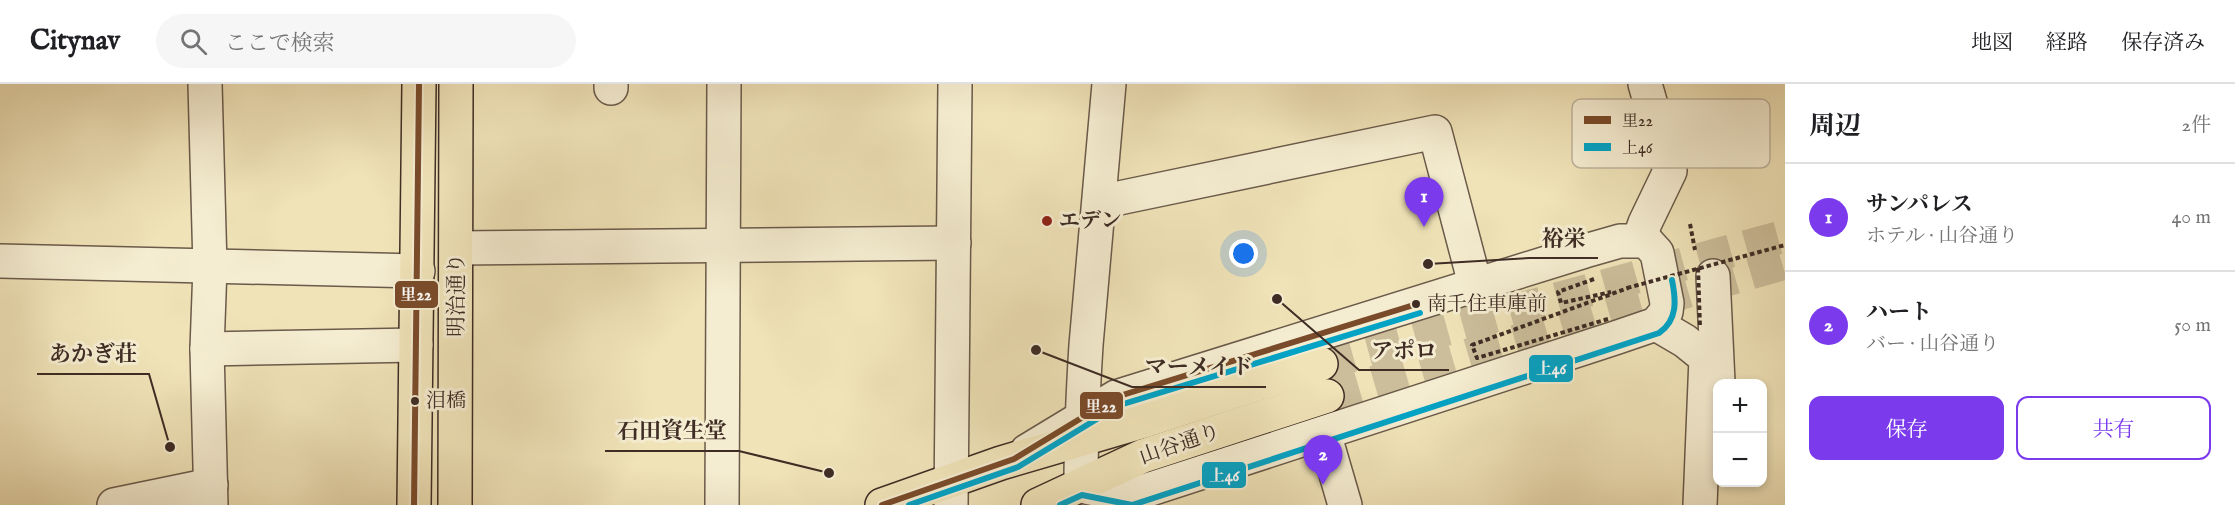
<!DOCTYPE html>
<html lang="ja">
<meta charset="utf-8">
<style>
body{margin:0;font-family:"IM FELL English","Noto Serif JP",serif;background:#f6f6f6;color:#202124}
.controls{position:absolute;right:18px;bottom:18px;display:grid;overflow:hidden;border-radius:12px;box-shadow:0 3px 9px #0003}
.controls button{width:54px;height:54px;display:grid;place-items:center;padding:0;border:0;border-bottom:2px solid #e0e0e0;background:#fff;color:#202124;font:30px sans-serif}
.you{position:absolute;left:1244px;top:170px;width:21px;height:21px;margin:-15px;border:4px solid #fff;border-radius:50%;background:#1a73e8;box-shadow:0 0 0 9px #1a73e833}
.badge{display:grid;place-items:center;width:39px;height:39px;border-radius:50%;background:#7c3aed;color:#fff;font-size:20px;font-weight:700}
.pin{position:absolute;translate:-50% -50px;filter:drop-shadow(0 2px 3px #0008)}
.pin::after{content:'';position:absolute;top:32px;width:21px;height:18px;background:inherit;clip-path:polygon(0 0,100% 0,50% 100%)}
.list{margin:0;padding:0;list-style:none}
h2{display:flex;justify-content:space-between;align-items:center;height:78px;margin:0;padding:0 24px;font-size:26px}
h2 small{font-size:20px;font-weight:400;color:#757577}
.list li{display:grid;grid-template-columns:39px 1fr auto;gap:18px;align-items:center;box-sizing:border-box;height:108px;padding:0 24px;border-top:2px solid #e0e0e0}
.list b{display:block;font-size:22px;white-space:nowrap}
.list p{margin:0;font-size:20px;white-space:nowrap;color:#757577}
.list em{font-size:20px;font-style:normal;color:#757577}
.actions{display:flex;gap:12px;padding:18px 24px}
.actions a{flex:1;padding:14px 0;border:2px solid #7c3aed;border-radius:12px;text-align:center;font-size:21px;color:#7c3aed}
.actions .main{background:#7c3aed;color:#fff}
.icon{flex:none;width:33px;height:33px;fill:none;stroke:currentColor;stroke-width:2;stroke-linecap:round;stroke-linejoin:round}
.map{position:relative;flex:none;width:1785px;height:421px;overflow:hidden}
header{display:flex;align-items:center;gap:36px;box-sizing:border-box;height:84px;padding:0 30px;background:#fff;border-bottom:2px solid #e0e0e0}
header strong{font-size:28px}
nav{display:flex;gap:33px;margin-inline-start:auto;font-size:21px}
.search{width:420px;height:54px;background:#f6f6f6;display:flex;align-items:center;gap:15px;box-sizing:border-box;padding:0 21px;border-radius:33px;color:#757577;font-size:22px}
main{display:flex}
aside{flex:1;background:#fff}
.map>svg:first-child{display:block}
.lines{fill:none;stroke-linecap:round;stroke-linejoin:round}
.major-tunnel{stroke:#ccbe9b;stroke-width:33;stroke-dasharray:33 16;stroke-linecap:butt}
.minor-casing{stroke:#6a5a4a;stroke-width:36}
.major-casing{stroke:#3e2c25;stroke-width:36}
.path{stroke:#3e2c25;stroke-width:4;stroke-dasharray:4.5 3;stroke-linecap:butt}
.minor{stroke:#f5edd1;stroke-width:33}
.major{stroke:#f0e3b8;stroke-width:33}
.path-bridge{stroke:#3e2c25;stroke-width:4;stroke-dasharray:4.5 3;stroke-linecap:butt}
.bus-1-casing{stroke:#f5edd1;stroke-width:10}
.bus-2-casing{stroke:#f5edd1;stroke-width:10}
.bus-1{stroke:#7a4b2a;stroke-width:6}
.bus-2{stroke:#03a3c6;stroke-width:6}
.poi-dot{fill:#8f2418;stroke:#f5edd1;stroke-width:2}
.bus-dot{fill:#3e2c25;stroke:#f5edd1;stroke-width:2}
.labels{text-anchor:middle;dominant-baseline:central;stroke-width:6;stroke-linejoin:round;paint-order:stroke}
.bus-label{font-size:20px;fill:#3e2c25;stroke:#f5edd1;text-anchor:start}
.poi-label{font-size:21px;font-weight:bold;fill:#3e2c25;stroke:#f5edd1;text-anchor:start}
.street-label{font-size:21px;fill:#3e2c25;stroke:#f5edd1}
.key{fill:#f5edd1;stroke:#beb39d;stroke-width:1.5}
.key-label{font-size:16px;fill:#3e2c25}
.leader{fill:none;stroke:#3e2c25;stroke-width:2}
.callout-dot{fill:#3e2c25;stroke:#f5edd1;stroke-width:2}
.callout-label{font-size:22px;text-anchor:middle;font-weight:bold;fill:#3e2c25;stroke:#f5edd1;stroke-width:6;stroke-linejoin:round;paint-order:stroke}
.line-badge{stroke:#f5edd1;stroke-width:2}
.badge-label{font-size:16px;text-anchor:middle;font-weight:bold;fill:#fff}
</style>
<header>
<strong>Citynav</strong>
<div class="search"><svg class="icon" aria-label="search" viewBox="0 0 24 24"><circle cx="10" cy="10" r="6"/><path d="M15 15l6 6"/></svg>ここで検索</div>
<nav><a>地図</a><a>経路</a><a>保存済み</a></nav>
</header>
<main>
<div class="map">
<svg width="1785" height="421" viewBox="0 0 1785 421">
<rect width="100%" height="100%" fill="#f0e3b8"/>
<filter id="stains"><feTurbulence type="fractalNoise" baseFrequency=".00333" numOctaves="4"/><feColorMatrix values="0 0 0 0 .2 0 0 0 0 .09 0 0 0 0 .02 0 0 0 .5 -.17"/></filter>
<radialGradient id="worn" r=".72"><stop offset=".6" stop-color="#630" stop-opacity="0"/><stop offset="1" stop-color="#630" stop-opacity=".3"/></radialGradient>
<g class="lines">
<!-- major-tunnel -->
<g class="major-tunnel">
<path d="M1321 280 1785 152"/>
<path d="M1327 312 1785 179"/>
</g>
<defs>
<g id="minor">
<path d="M205 0 210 183 207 265 211 421"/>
<path d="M611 0V4"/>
<path d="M1099 122 1119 114 1435 48 1475 200"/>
<path d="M1639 156 1645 139 1670 87 1645 0"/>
<path d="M457 164 954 159"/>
<path d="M0 177 418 187"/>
<path d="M1713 192 1718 298"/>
<path d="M1656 240 1685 257 1706 274 1700 421"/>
<path d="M207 265 416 261"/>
<path d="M1324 349 1345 421"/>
<path d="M1027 367 1116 313 1585 167 1620 157H1646L1657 169 1667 219 1666 228 1656 240 1615 254 1129 412 1081 402C1081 355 1083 308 1086 261L1109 0"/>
<path d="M114 421 211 401"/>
<path d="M722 421 724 0"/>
<path d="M951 421 955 0"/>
</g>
<g id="major">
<path d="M414 421 419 0"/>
<path d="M455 421 456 0"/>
<path d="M882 421 1001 379 1141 338 1321 280"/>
<path d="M1038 421 1143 372 1327 312"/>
</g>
</defs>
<!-- minor casing -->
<use href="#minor" class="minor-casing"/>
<!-- major casing -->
<use href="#major" class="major-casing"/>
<!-- path -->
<path class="path" d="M1690 140 1695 166"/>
<!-- minor -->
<use href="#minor" class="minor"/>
<!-- major -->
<use href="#major" class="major"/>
<!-- path-bridge -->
<g class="path-bridge">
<path d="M1698 184 1700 243"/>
<path d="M1594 195 1558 208 1561 219 1611 208"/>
<path d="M1627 204 1785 161"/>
<path d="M1608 235 1477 274 1472 261 1628 204"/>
</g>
<defs>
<g id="bus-1">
<path d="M414 421 419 0"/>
<path d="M882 421 1014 375 1116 313 1417 220"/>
</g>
<g id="bus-2">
<path d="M909 421 1018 383 1120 321 1420 229"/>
<path d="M1060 421 1082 411 1132 421 1659 249C1678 236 1676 216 1672 196"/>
</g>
</defs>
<!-- bus-1 casing -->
<use href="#bus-1" class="bus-1-casing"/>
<!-- bus-2 casing -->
<use href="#bus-2" class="bus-2-casing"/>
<!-- bus-1 -->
<use href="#bus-1" class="bus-1"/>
<!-- bus-2 -->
<use href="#bus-2" class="bus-2"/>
</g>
<!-- markers -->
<circle class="poi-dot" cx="1047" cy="137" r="6"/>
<g class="bus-dot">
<circle cx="1416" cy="220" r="5"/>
<circle cx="415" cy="317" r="5"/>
</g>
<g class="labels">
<!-- bus labels -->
<g class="bus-label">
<text x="1427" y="220">南千住車庫前</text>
<text x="426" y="317">泪橋</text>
</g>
<!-- poi labels -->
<g class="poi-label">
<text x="1059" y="137">エデン</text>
</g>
<!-- street labels -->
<g class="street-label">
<text transform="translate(457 211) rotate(-90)">明治通り</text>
<text transform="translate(1180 361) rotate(-19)">山谷通り</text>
</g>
</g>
<!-- legend -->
<rect x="1572" y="15" width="198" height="69" rx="9" class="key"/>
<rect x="1584" y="32" width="27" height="8" fill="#7a4b2a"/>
<rect x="1584" y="59" width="27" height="8" fill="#03a3c6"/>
<g class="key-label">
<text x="1622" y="42">里22</text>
<text x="1622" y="69">上46</text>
</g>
<!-- callouts -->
<path class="leader" d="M1428 180L1530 174H1598M1277 215L1359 286H1449M170 363L149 290H37M1036 266L1132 303H1266M829 389L739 367H605"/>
<g class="callout-dot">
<circle cx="1428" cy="180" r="6"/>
<circle cx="1277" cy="215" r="6"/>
<circle cx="170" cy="363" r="6"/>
<circle cx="1036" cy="266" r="6"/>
<circle cx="829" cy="389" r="6"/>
</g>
<g class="callout-label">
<text x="1564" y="162">裕栄</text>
<text x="1404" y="274">アポロ</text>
<text x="93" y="277">あかぎ荘</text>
<text x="1199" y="290">マーメイド</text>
<text x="672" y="354">石田資生堂</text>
</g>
<g class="line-badge">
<rect x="394" y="196" width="45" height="29" rx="6" fill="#7a4b2a"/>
<rect x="1528" y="270" width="46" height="29" rx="6" fill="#03a3c6"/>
<rect x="1079" y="307" width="45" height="29" rx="6" fill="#7a4b2a"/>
<rect x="1201" y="377" width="46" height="28" rx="6" fill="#03a3c6"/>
</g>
<g class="badge-label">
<text x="416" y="216">里22</text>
<text x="1551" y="290">上46</text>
<text x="1101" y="328">里22</text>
<text x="1224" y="397">上46</text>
</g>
<rect width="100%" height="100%" filter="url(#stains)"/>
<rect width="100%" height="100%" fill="url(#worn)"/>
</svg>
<div class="controls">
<button>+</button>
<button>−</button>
</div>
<div class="you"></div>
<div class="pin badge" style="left:1424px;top:143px">1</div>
<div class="pin badge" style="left:1323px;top:401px">2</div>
</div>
<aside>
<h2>周辺<small>2件</small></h2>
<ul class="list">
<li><span class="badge">1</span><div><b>サンパレス</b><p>ホテル · 山谷通り</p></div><em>40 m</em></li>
<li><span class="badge">2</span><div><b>ハート</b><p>バー · 山谷通り</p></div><em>50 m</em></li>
</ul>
<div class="actions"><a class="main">保存</a><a>共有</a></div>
</aside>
</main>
